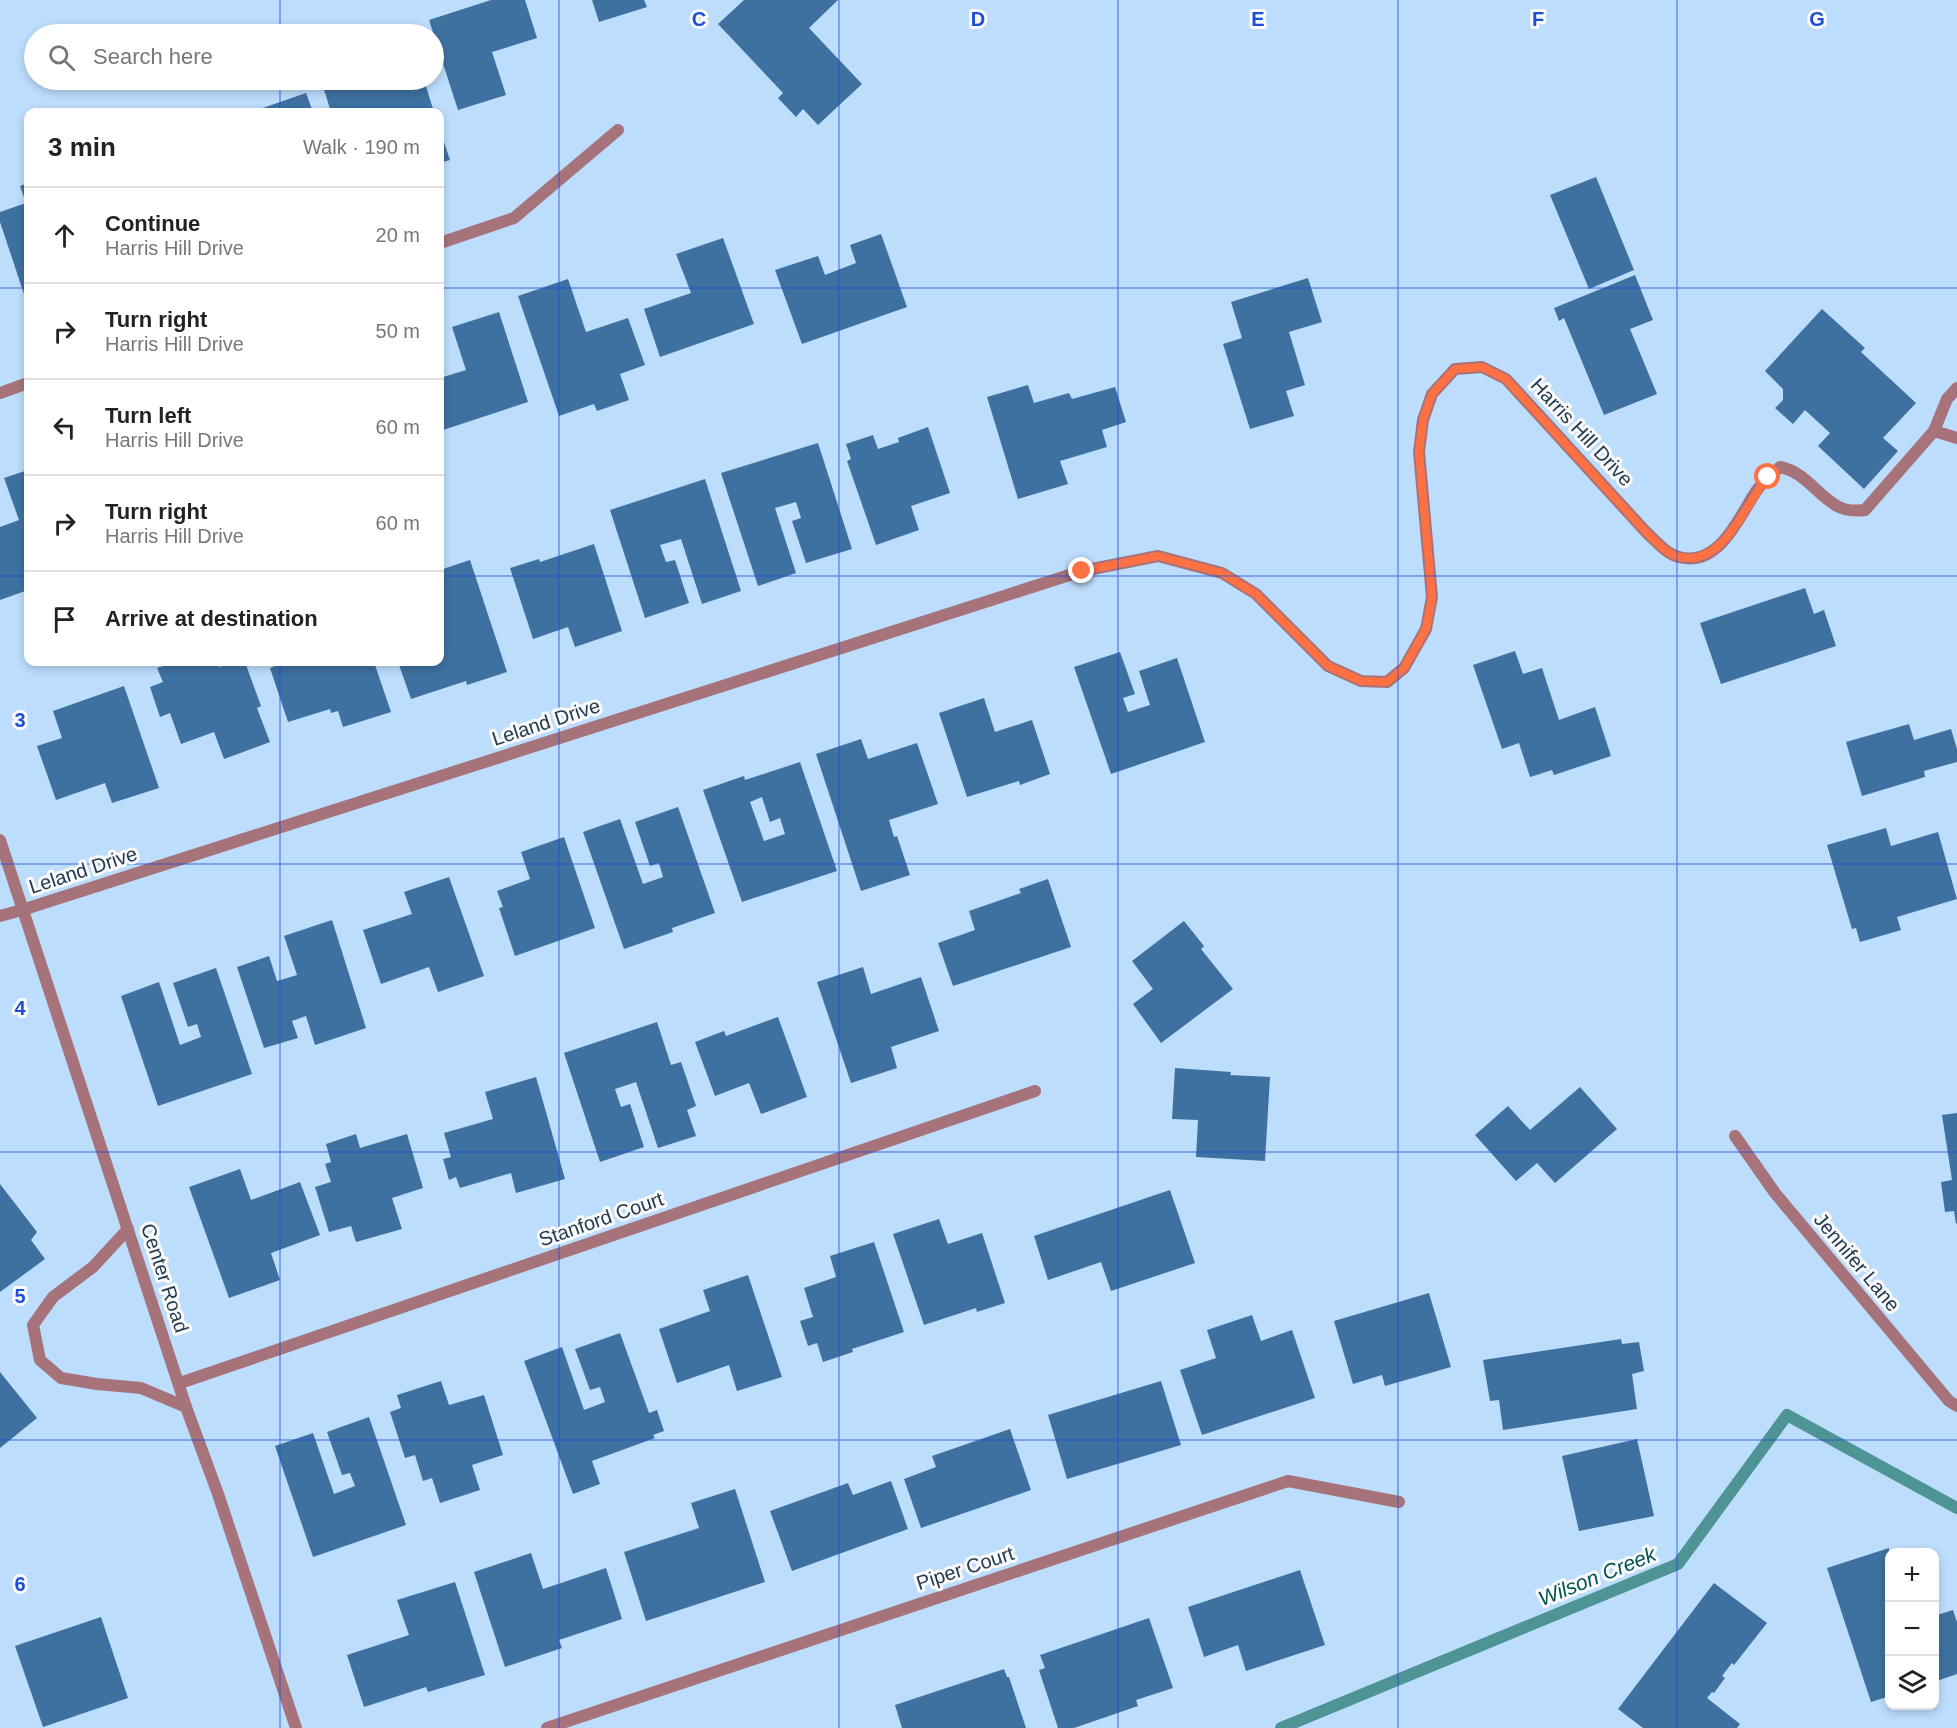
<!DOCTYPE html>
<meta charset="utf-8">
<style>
body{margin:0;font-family:Arial,sans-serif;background:#f6f6f6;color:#222}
.controls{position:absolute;right:18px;bottom:18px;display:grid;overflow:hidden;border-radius:12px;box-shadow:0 3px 9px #0003}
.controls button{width:54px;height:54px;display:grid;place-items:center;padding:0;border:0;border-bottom:2px solid #e0e0e0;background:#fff;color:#222;font:30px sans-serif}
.stop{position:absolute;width:18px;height:18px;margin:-14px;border:4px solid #ff7043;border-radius:50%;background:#fff}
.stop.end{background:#ff7043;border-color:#fff;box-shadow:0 2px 6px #0008}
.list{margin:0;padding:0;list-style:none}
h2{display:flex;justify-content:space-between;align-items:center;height:78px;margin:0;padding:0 24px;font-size:26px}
h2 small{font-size:20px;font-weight:400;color:#767676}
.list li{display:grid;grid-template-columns:39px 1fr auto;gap:18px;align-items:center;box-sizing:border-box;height:96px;padding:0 24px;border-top:2px solid #e0e0e0}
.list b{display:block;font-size:22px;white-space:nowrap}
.list p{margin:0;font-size:20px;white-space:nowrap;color:#767676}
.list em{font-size:20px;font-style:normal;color:#767676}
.icon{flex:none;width:33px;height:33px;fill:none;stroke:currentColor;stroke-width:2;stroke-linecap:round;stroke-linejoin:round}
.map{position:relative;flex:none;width:1957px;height:1728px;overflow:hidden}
.search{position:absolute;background:#fff;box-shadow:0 3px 9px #0003;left:24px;top:24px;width:420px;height:66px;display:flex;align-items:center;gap:15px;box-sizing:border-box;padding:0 21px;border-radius:33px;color:#767676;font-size:22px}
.panel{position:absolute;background:#fff;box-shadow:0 3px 9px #0003;left:24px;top:108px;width:420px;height:558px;border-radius:12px}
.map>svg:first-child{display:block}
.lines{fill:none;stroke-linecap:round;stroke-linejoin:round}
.stream{stroke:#4f9495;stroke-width:12}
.building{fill:#3e71a0;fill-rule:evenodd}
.service{stroke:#a6737b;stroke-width:12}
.minor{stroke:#a6737b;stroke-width:12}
.route{stroke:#ff7043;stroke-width:8}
.grid{fill:none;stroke:#1d4ed8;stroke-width:1.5;stroke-opacity:0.55}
.labels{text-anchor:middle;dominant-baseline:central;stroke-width:6;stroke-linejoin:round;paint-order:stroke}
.street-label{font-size:20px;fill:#243a50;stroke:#fafafa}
.water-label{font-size:21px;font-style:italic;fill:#005450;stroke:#fafafa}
.grid-label{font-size:20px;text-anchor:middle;font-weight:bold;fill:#1d4ed8;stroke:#fafafa;stroke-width:6;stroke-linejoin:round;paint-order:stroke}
</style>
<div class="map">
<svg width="1957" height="1728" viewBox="0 0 1957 1728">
<rect width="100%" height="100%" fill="#bdddfd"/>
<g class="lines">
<!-- stream -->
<path class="stream" d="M1281 1728 1678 1564 1787 1415 1957 1508"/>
</g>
<!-- building -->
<g class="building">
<path d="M491 0H525L537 38 492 52 506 95 458 110 429 20Z"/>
<path d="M592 0H644L647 7 599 22Z"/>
<path d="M744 0H838L809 28 862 84 818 125 803 109 796 117 778 98 783 93 718 24Z"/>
<path d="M406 24 409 34H373Z"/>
<path d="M321 80H424L434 112H331Z"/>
<path d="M306 93 313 112H251Z"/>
<path d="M440 130 450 160 440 163Z"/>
<path d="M1596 177 1634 270 1589 289 1550 195Z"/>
<path d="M28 183V306L0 222V212L26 203 20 186Z"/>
<path d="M881 234 907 307 802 344 775 270 818 256 825 275 856 263 850 245Z"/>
<path d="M723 238 754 324 660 357 644 309 691 293 676 254Z"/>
<path d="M1635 275 1653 320 1630 329 1657 394 1604 415 1564 318 1559 321 1554 308Z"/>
<path d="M1308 278 1322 322 1289 332 1305 385 1286 391 1294 416 1250 429 1223 344 1242 338 1231 302Z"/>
<path d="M568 279 586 332 628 318 645 365 620 374 629 400 597 411 594 404 559 416 518 296Z"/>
<path d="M1822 309 1865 348 1861 352 1916 403 1883 438 1898 451 1864 489 1818 446 1830 433 1805 410 1793 424 1775 408 1783 400V389L1765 371Z"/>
<path d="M499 312 528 402 440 431V378L466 370 452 327Z"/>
<path d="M1028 385 1034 403 1069 393 1072 399 1115 387 1126 422 1102 430 1107 447 1060 461 1068 484 1018 499 987 397Z"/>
<path d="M928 427 950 493 911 506 919 530 876 545 847 461 851 459 846 444 873 435 878 449 899 442 898 438Z"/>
<path d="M818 443 852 549 806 563 792 521 801 518 796 502 775 508 796 573 758 586 721 473Z"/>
<path d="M28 470V590L0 600V527L19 520 4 478Z"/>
<path d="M705 479 741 591 702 604 681 539 660 545 666 562 675 560 689 603 645 618 610 510Z"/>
<path d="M594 544 622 631 575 647 568 627 533 639 510 568 539 559 540 562Z"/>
<path d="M470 560 507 672 467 685 466 681 411 699 398 662H440V570Z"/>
<path d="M1805 588 1814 614 1824 610 1836 646 1721 684 1700 623Z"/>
<path d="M1515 651 1523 674 1542 668 1559 720 1595 707 1611 756 1554 775 1552 770 1530 777 1519 743 1502 749 1473 665Z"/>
<path d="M1120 652 1135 694 1123 698 1128 712 1150 705 1139 671 1177 658 1205 742 1111 774 1074 667Z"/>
<path d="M175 662H217L219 667 233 662H245L261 706 257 708 270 742 224 759 214 732 181 744 170 713 160 717 150 687 163 682 157 668Z"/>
<path d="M287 662H374L391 712 343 727 338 711 331 713 330 709 288 722 270 668Z"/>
<path d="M124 686 159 788 112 803 105 783 56 800 37 746 62 738 53 711Z"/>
<path d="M984 698 995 732 1032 720 1050 774 1020 785 1019 781 967 797 939 713Z"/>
<path d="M1909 724 1914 740 1951 729 1957 749V762L1924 771 1925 777 1862 796 1846 742Z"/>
<path d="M861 739 868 759 917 743 938 804 889 820 894 837 897 836 910 875 861 891 816 754Z"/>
<path d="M800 762 837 871 742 902 703 790 744 776 745 780ZM762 797 770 822 780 818 785 834 764 841 750 802Z"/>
<path d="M678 807 715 913 672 928 673 932 624 949 583 832 620 819 643 884 663 877 659 863 650 866 635 822Z"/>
<path d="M1886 828 1891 846 1938 832 1957 899 1897 917 1901 930 1860 942 1856 928 1852 929 1827 845Z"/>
<path d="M564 837 595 928 515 956 499 908 503 907 497 891 530 879 521 852Z"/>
<path d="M449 877 484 976 438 992 429 967 381 984 363 930 412 914 404 892Z"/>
<path d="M1048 879 1071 947 953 986 938 943 975 930 969 911 1021 893 1019 889Z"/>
<path d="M332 920 366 1028 315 1045 306 1016 292 1021 298 1038 264 1048 237 967 269 956 277 981 297 975 284 936Z"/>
<path d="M1184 921 1204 946 1201 949 1233 989 1161 1043 1133 1004 1153 989 1132 961Z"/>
<path d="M863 967 871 994 921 977 939 1031 891 1047 897 1068 851 1083 817 982Z"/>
<path d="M216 968 252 1074 158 1106 121 996 159 982 180 1045 201 1037 197 1024 188 1027 173 983Z"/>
<path d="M778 1017 807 1097 761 1114 749 1083 715 1096 695 1042 724 1031 726 1036Z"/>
<path d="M657 1022 671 1065 681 1062 696 1106 687 1110 696 1136 658 1148 636 1082 615 1089 621 1107 630 1104 644 1147 600 1162 564 1053Z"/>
<path d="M1175 1068 1231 1072 1230 1075 1270 1077 1265 1161 1196 1157 1198 1120 1172 1119Z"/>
<path d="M536 1077 565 1179 516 1193 511 1173 460 1188 456 1177 449 1180 443 1159 451 1157 444 1133 493 1119 485 1092Z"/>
<path d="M1580 1087 1617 1129 1555 1183 1537 1163 1516 1181 1475 1135 1508 1106 1530 1130Z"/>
<path d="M1957 1113V1223L1956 1224 1954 1211 1945 1212 1941 1182 1952 1180 1942 1115Z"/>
<path d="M356 1134 360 1148 407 1134 423 1188 392 1198 402 1229 356 1242 351 1226 329 1232 315 1187 331 1182 325 1164 331 1162 326 1144Z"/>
<path d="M240 1169 251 1200 300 1182 320 1235 271 1253 280 1280 229 1298 189 1187Z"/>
<path d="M0 1184 37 1232 31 1240 45 1259 0 1292Z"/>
<path d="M1170 1190 1195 1263 1111 1291 1101 1262 1048 1280 1034 1236Z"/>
<path d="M939 1219 948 1244 982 1233 1005 1303 977 1312 976 1308 924 1325 893 1234Z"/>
<path d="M874 1242 904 1332 852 1349 853 1352 823 1362 817 1343 808 1346 800 1321 813 1317 804 1288 836 1277 830 1256Z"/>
<path d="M748 1275 782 1377 737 1391 729 1365 677 1383 659 1329 710 1311 703 1290Z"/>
<path d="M1429 1293 1451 1367 1385 1386 1382 1375 1353 1384 1334 1321Z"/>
<path d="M1252 1315 1261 1341 1292 1330 1315 1398 1202 1435 1180 1370 1216 1358 1207 1330Z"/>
<path d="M620 1333 649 1413 657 1410 664 1431 653 1435 655 1438 592 1461 600 1484 573 1494 524 1361 562 1347 584 1410 605 1402 600 1387 590 1390 575 1349Z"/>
<path d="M1621 1339 1622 1344 1639 1342 1644 1371 1632 1374 1637 1409 1503 1430 1499 1400 1490 1401 1483 1360Z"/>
<path d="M0 1372 37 1418 0 1448Z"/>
<path d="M441 1381 449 1405 484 1395 503 1455 472 1465 480 1490 440 1503 432 1478 423 1481 415 1455 405 1458 390 1412 401 1408 397 1395Z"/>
<path d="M1161 1381 1181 1445 1067 1479 1048 1415Z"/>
<path d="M369 1417 406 1525 313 1557 275 1446 313 1433 334 1494 355 1486 350 1473 342 1475 327 1432Z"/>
<path d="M1010 1429 1031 1490 921 1528 904 1479 936 1467 932 1456Z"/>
<path d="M1637 1439 1654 1516 1579 1531 1562 1456Z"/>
<path d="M891 1481 908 1529 792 1571 770 1511 848 1483 853 1495Z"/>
<path d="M735 1489 765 1582 646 1621 624 1552 699 1528 691 1503Z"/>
<path d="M1889 1548 1890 1696 1871 1702 1827 1568Z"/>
<path d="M531 1553 543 1589 606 1568 622 1619 559 1640 562 1648 505 1667 474 1572Z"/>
<path d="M1300 1570 1325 1645 1246 1671 1238 1645 1204 1657 1188 1607Z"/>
<path d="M455 1582 485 1675 428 1692 426 1687 364 1707 347 1655 409 1635 397 1600Z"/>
<path d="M1714 1583 1767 1623 1734 1665 1732 1663 1722 1676 1725 1678 1714 1693 1712 1692 1707 1698 1740 1724 1737 1728H1643L1618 1709Z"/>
<path d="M1953 1610 1957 1622V1674L1934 1682V1616Z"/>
<path d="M101 1617 128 1698 43 1727 15 1646Z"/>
<path d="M1149 1618 1173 1688 1136 1700 1138 1706 1074 1728H1058L1039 1670 1045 1668 1040 1655Z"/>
<path d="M1004 1669 1007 1677H1009L1026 1728H902L895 1705Z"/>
</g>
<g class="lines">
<!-- service -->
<g class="service">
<path d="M0 916 22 910"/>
<path d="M128 1229 93 1267 53 1297 33 1325 40 1360 61 1378 97 1384 141 1388 186 1407"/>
</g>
<!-- minor -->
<g class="minor">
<path d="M440 243 514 218 618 130"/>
<path d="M0 393 28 383"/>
<path d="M1934 431 1957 438"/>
<path d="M0 840 186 1407 218 1494 296 1728"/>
<path d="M22 910 1082 571 1158 556 1222 573 1256 594 1328 666 1361 681 1387 682 1404 668 1426 629 1432 597 1419 452 1423 420 1432 394 1455 369 1482 367 1506 379 1646 532C1656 541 1666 554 1679 557 1720 568 1739 516 1757 490 1764 481 1772 474 1780 467 1805 472 1816 494 1837 506 1845 511 1856 511 1865 510L1934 431 1947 399 1957 388"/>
<path d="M1735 1136 1775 1193 1949 1401 1957 1406"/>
<path d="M180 1383 1035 1091"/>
<path d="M547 1728 1288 1481 1399 1502"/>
</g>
</g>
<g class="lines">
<!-- route -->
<path class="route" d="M1082 571 1158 556 1222 573 1256 594 1328 666 1361 681 1387 682 1404 668 1426 629 1432 597 1419 452 1423 420 1432 394 1455 369 1482 367 1506 379 1646 532C1655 541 1666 554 1680 557 1724 567 1745 504 1768 477"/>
</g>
<!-- grid -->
<path class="grid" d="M280 0V34M559 0V1728M839 0V1728M1118 0V1728M1398 0V1728M1677 0V1728M280 80V112M0 288H28M440 288H1957M0 576H28M440 576H1957M280 662V1728M0 864H1957M0 1152H1957M0 1440H1957"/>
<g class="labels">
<!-- street labels -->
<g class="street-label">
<text transform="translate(1582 432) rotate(47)">Harris Hill Drive</text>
<text transform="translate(546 722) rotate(-18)">Leland Drive</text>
<text transform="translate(83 870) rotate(-18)">Leland Drive</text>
<text transform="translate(601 1219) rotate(-19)">Stanford Court</text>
<text transform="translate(1857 1262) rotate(50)">Jennifer Lane</text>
<text transform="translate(165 1278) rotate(72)">Center Road</text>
<text transform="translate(965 1568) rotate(-18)">Piper Court</text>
</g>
<!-- water labels -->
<g class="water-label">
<text transform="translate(1597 1576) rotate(-22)">Wilson Creek</text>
</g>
</g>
<g class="grid-label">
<text x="699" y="26">C</text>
<text x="978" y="26">D</text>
<text x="1258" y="26">E</text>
<text x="1538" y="26">F</text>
<text x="1817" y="26">G</text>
<text x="20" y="727">3</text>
<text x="20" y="1015">4</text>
<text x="20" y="1303">5</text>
<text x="20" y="1591">6</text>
</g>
</svg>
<div class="controls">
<button>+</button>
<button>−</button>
<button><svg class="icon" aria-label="layers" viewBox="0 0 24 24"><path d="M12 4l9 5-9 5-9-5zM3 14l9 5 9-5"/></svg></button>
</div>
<div class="stop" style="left:1768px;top:477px"></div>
<div class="stop end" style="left:1082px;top:571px"></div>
<div class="search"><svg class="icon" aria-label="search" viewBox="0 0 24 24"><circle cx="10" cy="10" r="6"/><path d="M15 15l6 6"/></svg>Search here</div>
<section class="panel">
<h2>3 min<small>Walk · 190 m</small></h2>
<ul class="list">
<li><svg class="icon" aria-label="ahead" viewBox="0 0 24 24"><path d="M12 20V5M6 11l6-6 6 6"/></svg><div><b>Continue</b><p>Harris Hill Drive</p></div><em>20 m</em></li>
<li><svg class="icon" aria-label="right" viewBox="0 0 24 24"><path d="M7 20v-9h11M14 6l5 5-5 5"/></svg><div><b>Turn right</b><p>Harris Hill Drive</p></div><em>50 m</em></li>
<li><svg class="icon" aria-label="left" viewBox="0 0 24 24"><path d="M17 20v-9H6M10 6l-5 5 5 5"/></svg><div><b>Turn left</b><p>Harris Hill Drive</p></div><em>60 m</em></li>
<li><svg class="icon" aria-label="right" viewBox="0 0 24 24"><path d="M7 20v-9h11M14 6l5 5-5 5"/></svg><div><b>Turn right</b><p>Harris Hill Drive</p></div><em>60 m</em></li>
<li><svg class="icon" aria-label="arrive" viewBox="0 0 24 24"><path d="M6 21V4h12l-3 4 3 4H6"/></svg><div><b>Arrive at destination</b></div></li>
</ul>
</section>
</div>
